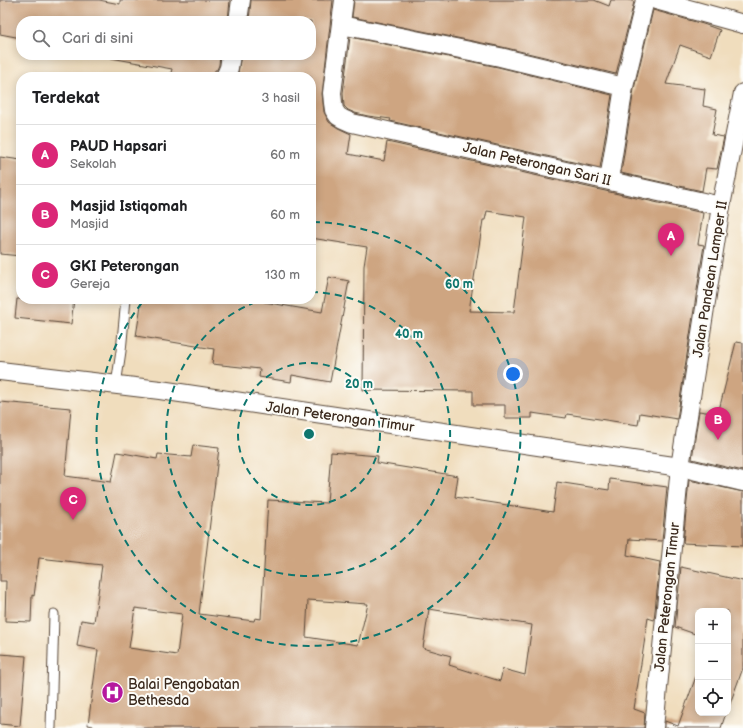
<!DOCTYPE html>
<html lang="id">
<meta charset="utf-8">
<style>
body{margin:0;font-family:"Balsamiq Sans",sans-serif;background:#f2f2f2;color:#202124}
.controls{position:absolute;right:12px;bottom:12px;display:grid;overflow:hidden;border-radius:8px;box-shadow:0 2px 10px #0003}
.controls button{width:36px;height:36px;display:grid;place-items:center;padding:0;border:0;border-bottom:1px solid #e0e0e0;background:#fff;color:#202124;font:20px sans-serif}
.you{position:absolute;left:513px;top:374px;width:14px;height:14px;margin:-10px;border:3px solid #fff;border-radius:50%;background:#1a73e8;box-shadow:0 0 0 6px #1a73e833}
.badge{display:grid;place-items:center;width:26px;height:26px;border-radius:50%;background:#db2777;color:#fff;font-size:13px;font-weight:700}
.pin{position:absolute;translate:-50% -33px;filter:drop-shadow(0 1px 2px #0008)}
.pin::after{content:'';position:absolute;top:21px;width:14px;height:12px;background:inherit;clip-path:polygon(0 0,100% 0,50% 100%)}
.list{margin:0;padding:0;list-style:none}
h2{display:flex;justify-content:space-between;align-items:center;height:52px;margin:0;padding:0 16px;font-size:17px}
h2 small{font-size:13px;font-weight:400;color:#757577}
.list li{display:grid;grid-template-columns:26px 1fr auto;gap:12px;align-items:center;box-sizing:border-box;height:60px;padding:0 16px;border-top:1px solid #e0e0e0}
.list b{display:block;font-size:15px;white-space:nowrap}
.list p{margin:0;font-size:13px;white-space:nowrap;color:#757577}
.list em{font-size:13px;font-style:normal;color:#757577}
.icon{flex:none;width:22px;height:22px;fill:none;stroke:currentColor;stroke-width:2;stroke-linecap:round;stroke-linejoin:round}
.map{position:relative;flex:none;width:743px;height:728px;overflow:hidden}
.search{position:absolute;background:#fff;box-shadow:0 2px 10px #0003;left:16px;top:16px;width:300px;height:44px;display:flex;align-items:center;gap:10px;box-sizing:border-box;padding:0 14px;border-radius:16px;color:#757577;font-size:15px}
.panel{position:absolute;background:#fff;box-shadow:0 2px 10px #0003;left:16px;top:72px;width:300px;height:232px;border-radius:16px}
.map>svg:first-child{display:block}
.building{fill:#cea581;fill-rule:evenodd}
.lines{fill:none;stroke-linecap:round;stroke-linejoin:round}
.service-casing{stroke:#564536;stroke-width:11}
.minor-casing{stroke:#564536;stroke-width:20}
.service{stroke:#fff;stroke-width:9}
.minor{stroke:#fff;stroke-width:18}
.ring{fill:none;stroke:#0f766e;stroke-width:2;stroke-dasharray:7 5}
.labels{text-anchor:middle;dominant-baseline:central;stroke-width:4;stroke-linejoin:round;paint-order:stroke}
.street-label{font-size:14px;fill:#3b2a1e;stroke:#fdfcf7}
.poi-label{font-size:14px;fill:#3b2a1e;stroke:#fdfcf7;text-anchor:start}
.centre{fill:#0f766e;stroke:#fdfcf7;stroke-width:2}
.ring-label{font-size:12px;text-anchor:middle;font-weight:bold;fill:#0f766e;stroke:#fdfcf7;stroke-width:4;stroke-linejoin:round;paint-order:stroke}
</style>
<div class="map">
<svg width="743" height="728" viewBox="0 0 743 728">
<rect width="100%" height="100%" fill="#fdfcf7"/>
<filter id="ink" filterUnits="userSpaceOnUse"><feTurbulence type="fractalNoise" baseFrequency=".025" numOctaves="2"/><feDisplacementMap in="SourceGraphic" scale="8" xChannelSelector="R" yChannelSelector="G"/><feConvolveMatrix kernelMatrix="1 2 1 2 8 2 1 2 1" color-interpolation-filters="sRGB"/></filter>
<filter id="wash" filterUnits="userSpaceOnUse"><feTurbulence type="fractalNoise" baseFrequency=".012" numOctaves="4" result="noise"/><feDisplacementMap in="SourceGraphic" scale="16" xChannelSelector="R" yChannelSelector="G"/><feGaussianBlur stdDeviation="0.9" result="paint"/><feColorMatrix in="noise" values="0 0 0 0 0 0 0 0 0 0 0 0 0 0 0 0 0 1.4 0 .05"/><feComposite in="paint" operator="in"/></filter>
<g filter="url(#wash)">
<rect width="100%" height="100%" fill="#f0ddbd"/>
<g id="blocks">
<!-- building -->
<g class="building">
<path d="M0 0H99L120 4V0H230L228 21H21V38L0 34Z"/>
<path d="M251 0H333L322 94 324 112 329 122 338 128 351 134 348 154 384 161 387 142 703 213 698 244 704 245 677 419 640 413 638 425 567 414 566 418 532 413V418H505V405H473V391L363 390 364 266 367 247 311 238V77H263L238 73 241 55H248L283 60 284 55H311V21H249ZM487 211 526 217 514 312 469 311 483 220H485Z"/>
<path d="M354 0H594L609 6 611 0H629L634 2 616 74 502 47 352 17Z"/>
<path d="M653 10 703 24 720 30 711 56 680 45 666 84 705 89 703 106 717 109 712 135 724 137 717 169 706 168 702 191 621 173 634 89Z"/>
<path d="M350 37 498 67 612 95 600 168 390 121 391 119 368 116 355 113 348 110 344 106 343 93Z"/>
<path d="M112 55H220L219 65 217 70H215L214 77 171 73 172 69 111 58Z"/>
<path d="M0 157 21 160V256L0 254Z"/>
<path d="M329 277 349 281 330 382 292 375 291 382 259 377 260 369 212 364 214 349 136 336 142 299H264V302L322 312Z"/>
<path d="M17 299H74L71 324 15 318Z"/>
<path d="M736 342 743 343V471L692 459 699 411 718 414Z"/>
<path d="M0 402 71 408 65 476 111 482 117 452 157 459 158 454 191 457 193 445 219 448 199 614 254 621 255 618 261 619 268 500 327 503 331 452 378 456 377 463 458 476 455 497 553 512 557 482 609 490 610 479 667 487 662 541 629 539 627 555 660 562 654 620 648 618 634 709 645 713 644 728H93V726L88 725 98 650 77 646 81 620 94 622 102 565 39 558 34 596 32 595 31 622 5 621 6 581H0ZM308 600 368 604 358 645 306 637ZM135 608 182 614 177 655 129 648ZM429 609 532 625 525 675 503 669 500 681 449 665 451 656 423 648Z"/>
<path d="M689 480 743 492V546L683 543Z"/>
<path d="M681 567 743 581V668L728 709V611H698V635L675 627Z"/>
<path d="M0 654 26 656 20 726 0 724Z"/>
<path d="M698 671V713H726L721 728H665V721L678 726Z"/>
</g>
</g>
</g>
<g filter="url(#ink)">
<use href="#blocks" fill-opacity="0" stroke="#564536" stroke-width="1"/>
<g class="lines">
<defs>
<g id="service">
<path d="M116 385 121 351 126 299"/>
<path d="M51 728 54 614"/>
</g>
<g id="minor">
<path d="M344 0 332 93 333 103 334 110 338 116 343 119 352 123 721 206"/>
<path d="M656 0 743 24"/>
<path d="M238 21 241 0"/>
<path d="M341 25 500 57 624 87 609 180"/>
<path d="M225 77 229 68 231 55"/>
<path d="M624 87 645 0"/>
<path d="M0 371 160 390 680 467 743 482"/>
<path d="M654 728 680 467 721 206 743 93"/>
</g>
</defs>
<!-- service casing -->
<use href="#service" class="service-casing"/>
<!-- minor casing -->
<use href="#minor" class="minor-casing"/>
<!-- service -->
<use href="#service" class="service"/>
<!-- minor -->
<use href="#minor" class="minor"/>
</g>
</g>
<!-- distance rings -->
<g class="ring">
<circle cx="309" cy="434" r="71"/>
<path d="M311 292A142 142 0 1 1 264 299"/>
<path d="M313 222A212 212 0 1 1 145 299"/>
</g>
<!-- icons -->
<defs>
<symbol id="hospital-disc" viewBox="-11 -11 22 22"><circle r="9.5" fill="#b5179e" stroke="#fdfcf7"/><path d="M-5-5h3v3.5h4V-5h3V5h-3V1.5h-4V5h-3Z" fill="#fff"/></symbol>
</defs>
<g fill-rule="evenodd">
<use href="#hospital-disc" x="100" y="680" width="25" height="25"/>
</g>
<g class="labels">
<!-- street labels -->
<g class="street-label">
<text transform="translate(537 164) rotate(13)">Jalan Peterongan Sari II</text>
<text transform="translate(710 279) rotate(-81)">Jalan Pandean Lamper II</text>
<text transform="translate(340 417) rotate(8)">Jalan Peterongan Timur</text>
<text transform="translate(667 597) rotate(-84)">Jalan Peterongan Timur</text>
</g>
<!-- poi labels -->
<g class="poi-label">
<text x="128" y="684">Balai Pengobatan<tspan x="128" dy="16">Bethesda</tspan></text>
</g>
</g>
<circle cx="309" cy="434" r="6" class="centre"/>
<g class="ring-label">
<text x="459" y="288">60 m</text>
<text x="409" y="338">40 m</text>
<text x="359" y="388">20 m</text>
</g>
</svg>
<div class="controls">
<button>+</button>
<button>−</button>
<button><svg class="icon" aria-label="locate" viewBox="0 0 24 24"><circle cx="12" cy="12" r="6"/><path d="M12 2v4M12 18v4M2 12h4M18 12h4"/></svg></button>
</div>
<div class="you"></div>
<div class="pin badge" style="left:671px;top:256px">A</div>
<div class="pin badge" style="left:718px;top:440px">B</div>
<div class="pin badge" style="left:73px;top:520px">C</div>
<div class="search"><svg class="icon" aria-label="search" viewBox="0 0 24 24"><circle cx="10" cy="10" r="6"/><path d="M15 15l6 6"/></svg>Cari di sini</div>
<section class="panel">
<h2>Terdekat<small>3 hasil</small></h2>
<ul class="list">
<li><span class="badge">A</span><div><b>PAUD Hapsari</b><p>Sekolah</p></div><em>60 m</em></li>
<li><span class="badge">B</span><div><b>Masjid Istiqomah</b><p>Masjid</p></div><em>60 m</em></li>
<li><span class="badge">C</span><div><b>GKI Peterongan</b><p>Gereja</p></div><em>130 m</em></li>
</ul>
</section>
</div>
